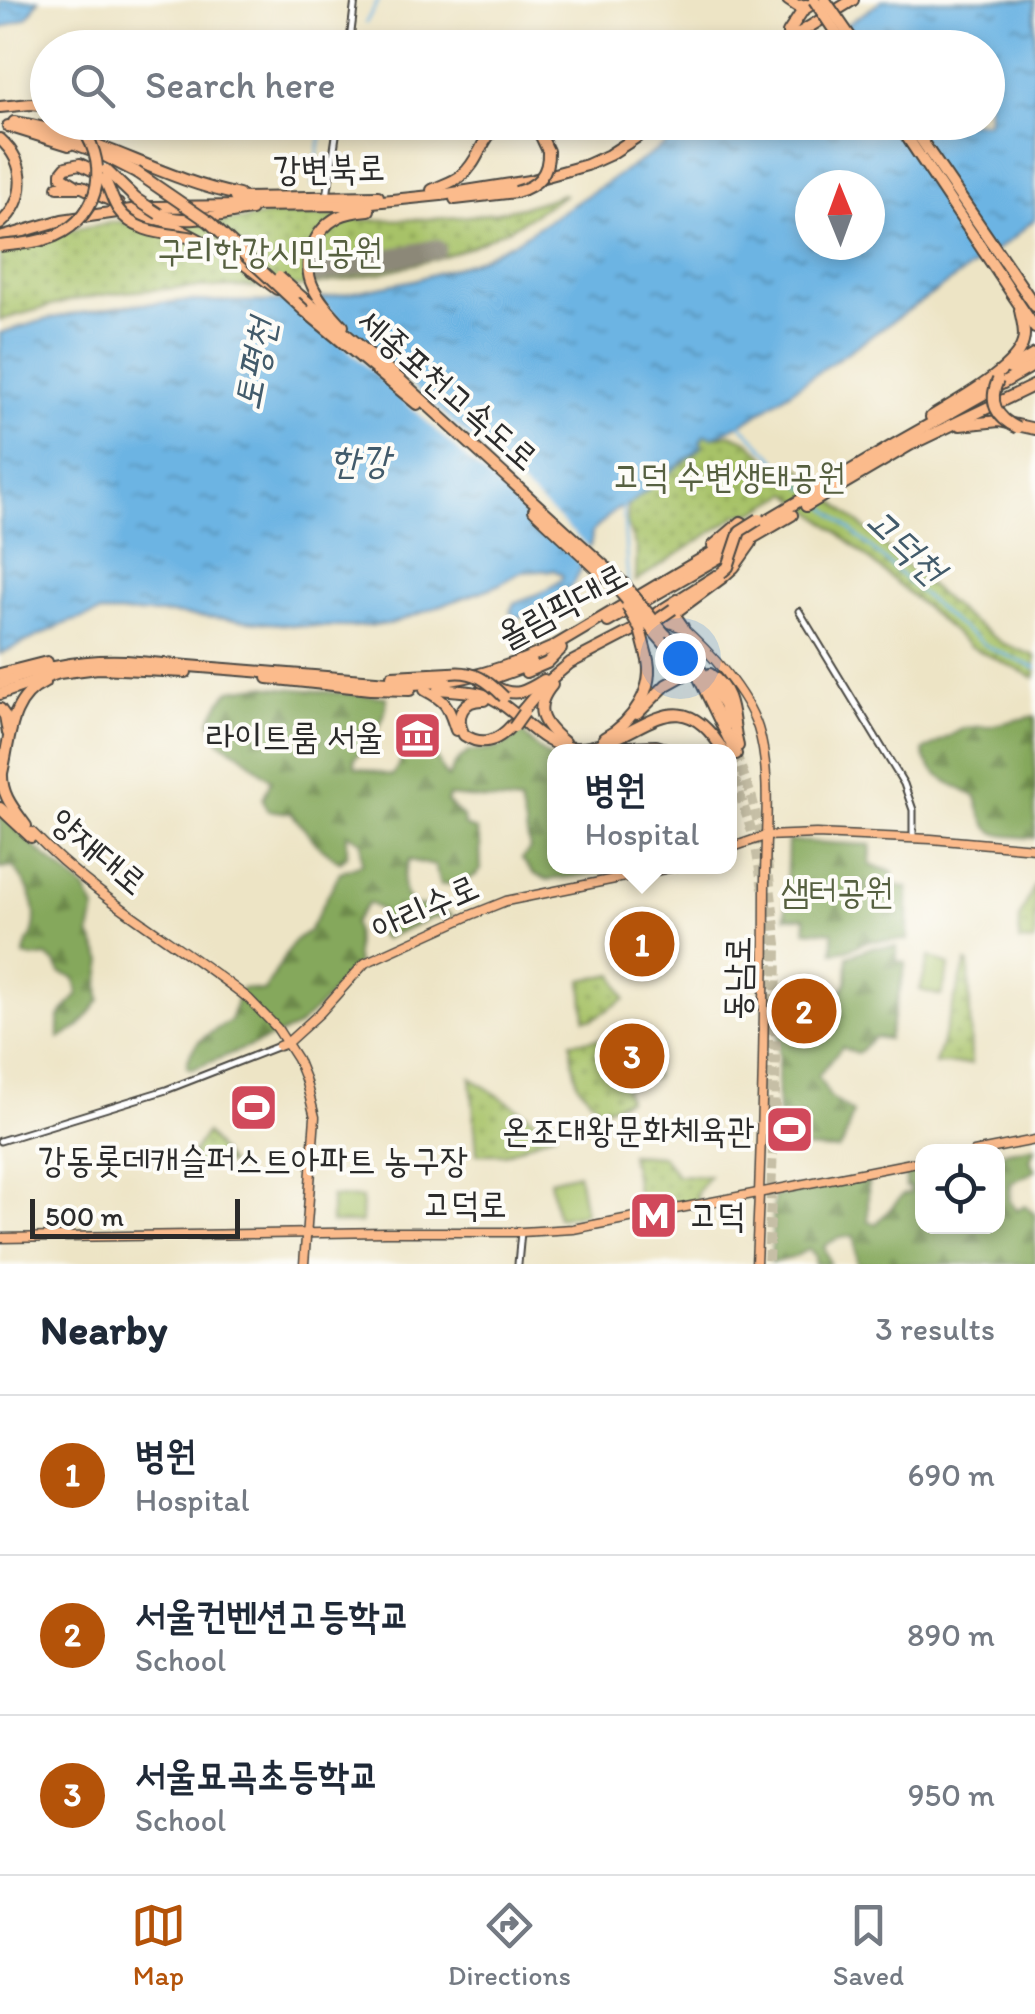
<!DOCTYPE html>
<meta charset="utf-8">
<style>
body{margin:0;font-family:Itim,"Poor Story",sans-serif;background:#f6f6f7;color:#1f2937}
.controls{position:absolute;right:30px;bottom:30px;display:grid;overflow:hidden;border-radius:20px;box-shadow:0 5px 15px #0003}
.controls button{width:90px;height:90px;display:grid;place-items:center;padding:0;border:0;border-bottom:2px solid #e0e1e3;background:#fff;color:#1f2937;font:50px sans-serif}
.compass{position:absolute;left:795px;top:170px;width:90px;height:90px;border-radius:50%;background:#fff;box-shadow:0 5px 15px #0003;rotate:359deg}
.scale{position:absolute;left:30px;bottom:25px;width:210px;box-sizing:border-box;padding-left:10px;border:5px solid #2b2b2b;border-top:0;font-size:28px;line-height:35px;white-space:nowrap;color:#2b2b2b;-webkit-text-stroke:8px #fdfcf7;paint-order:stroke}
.you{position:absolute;left:680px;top:658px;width:35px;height:35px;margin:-25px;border:8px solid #fff;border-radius:50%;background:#1a73e8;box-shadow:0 0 0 15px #1a73e833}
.badge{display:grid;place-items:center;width:65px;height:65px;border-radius:50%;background:#b45309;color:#fff;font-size:32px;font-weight:700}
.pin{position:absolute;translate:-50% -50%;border:5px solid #fff;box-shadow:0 2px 10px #0006}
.popup{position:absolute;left:547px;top:744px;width:190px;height:130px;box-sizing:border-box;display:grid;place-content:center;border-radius:20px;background:#fff;filter:drop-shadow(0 2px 8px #0005);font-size:32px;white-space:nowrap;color:#747a83}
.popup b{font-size:38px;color:#1f2937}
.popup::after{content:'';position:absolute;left:50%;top:100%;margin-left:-20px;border:20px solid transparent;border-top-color:#fff}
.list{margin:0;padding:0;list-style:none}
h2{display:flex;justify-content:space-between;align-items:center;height:130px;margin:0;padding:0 40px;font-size:42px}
h2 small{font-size:32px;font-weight:400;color:#747a83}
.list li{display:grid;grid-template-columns:65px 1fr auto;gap:30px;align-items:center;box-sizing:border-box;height:160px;padding:0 40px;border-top:2px solid #e0e1e3}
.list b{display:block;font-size:38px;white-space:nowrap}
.list p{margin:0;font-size:32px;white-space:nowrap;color:#747a83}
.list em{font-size:32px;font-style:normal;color:#747a83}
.icon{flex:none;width:55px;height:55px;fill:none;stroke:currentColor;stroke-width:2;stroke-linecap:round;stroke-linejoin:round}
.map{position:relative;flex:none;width:1035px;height:1264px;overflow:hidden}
.search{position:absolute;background:#fff;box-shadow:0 5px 15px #0003;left:30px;right:30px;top:30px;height:110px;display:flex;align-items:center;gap:25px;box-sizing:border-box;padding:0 35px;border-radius:55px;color:#747a83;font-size:38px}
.sheet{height:610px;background:#fff}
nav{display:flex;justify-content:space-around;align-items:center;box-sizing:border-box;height:140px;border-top:2px solid #e0e1e3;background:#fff;font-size:28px;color:#747a83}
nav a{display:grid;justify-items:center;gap:5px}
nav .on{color:#b45309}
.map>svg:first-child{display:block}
.grass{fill:url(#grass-dots);stroke:#69764a;stroke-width:2.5}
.forest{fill:url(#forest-firs);stroke:#586a44;stroke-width:2.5;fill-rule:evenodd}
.garden{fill:#a7c268;stroke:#69764a;stroke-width:2.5}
.water{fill:url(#water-ripples);stroke:#4c7087;stroke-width:2.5;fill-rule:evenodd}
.pier{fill:#ede4c5}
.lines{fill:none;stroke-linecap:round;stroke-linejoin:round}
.stream{stroke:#6cb4e3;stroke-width:2.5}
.runway{stroke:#8c8878;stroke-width:20}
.highway-tunnel{stroke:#c6bfa6;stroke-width:10;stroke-dasharray:10 5;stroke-linecap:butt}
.minor-casing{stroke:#484742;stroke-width:9}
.major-casing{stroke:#484742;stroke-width:11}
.highway-casing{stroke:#484742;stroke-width:14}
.minor{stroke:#fff;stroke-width:5}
.major{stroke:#fbbb8c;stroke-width:8}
.highway{stroke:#fbbb8c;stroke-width:10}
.highway-bridge-casing{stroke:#484742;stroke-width:14;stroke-linecap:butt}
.highway-bridge{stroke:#fbbb8c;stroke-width:10}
.labels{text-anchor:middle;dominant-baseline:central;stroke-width:8;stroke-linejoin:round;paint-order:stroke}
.street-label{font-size:35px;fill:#2b2b2b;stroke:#fdfcf7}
.park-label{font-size:35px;fill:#566040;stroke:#fdfcf7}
.poi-label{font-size:35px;fill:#2b2b2b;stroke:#fdfcf7;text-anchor:end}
.water-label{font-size:38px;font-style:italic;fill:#425b6b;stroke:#fdfcf7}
</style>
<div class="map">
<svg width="1035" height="1264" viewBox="0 0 1035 1264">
<defs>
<pattern id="grass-dots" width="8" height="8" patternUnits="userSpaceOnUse" patternTransform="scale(2.5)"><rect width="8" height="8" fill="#a7c268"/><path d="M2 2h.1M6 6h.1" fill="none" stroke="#889e56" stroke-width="1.8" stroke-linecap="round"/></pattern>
<pattern id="forest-firs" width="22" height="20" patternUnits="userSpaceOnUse" patternTransform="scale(2.5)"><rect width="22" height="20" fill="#85a85c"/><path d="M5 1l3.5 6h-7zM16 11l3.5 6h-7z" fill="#6d894c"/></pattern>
<pattern id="water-ripples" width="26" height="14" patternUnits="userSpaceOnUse" patternTransform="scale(2.5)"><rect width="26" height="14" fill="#6cb4e3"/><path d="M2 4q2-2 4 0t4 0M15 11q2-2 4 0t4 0" fill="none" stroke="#5993b8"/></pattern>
</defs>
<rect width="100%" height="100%" fill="#fdfcf7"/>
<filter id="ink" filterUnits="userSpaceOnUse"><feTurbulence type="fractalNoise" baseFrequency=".01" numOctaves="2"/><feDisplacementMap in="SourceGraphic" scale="20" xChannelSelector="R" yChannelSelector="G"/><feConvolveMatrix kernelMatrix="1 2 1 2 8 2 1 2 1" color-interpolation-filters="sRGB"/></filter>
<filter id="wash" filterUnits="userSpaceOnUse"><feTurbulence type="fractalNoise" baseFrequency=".0048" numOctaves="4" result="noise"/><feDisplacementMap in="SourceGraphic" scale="40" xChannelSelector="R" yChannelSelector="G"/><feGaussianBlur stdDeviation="2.25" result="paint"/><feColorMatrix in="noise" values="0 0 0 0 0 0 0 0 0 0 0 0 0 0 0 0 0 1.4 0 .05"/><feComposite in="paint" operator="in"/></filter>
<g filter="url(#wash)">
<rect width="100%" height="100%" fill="#ede4c5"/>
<!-- grass -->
<g class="grass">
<path d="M563 194 564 195 516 225 468 248 435 259 380 273 308 286 178 288 123 292 73 300 0 320V250L64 231 115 222 168 219 189 222 241 220 272 215 348 216 358 220C427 220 498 220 563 194Z"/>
<path d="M730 434 748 441 788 478 795 463 838 505 965 617 1002 643 1035 656V678L969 646 839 533 789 493 755 512 740 514 636 581 637 549 627 525 628 505 701 447 700 442 705 435 715 437Z"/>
<path d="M1035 884V942L1019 941 1020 917Z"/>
<path d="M966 963 969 964 971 1064H935Z"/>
<path d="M614 974 625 999 593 1019H585L582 980Z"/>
<path d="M607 1036 628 1099 601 1110 578 1085 573 1063 571 1042 600 1039Z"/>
<path d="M471 1078 555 1132 505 1154H477Z"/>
<path d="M206 1133 229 1164H184Z"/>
<path d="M630 1154 662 1156 677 1175 709 1176 697 1192V1202L641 1212Z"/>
</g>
<!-- forest -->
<g class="forest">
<path d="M261 686 386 697C389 721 369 743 354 759L355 767 392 776C401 762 408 744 427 743 439 753 437 767 448 778L455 764 469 751C495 751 502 749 522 732L539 750 554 761V866L597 867 604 872 548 880 534 874 522 859 530 849 520 803 449 796 447 802 463 817 464 826 476 830 480 843 481 870C469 883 457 883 440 885L435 866 409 860C402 879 399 889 413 906H438L452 916 432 918 383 939 378 933 381 910 368 903 353 923C359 937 353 949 357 963L324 1002 296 1028 193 1069 187 1067C189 1042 210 1033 230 1021L241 988 264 991 294 941 309 931 340 872 362 864 361 841 347 833V855L340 862 317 844 291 813 267 810 263 799 271 780 240 753 220 742 210 721 220 702 231 690Z"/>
<path d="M1035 716V838C996 835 986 840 976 797 955 785 927 776 923 751L964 728 989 726Z"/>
<path d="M0 813 39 851 85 889 95 909 90 935 103 961 99 984 100 1000 79 1027 59 1039V1017L78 994 75 978 60 973 57 965 47 956 33 958 24 956C24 944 30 942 33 932 40 908 28 884 13 867L0 868Z"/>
<path d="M788 841 871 845 870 865 893 872 892 884 908 888V940L867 941 847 950 833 952V932L806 930 805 917H785Z"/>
<path d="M872 947H897V961L906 963 888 1039 874 1037 857 1054 842 1047 818 1076 830 1097 853 1113 843 1144 838 1150 803 1148V1116L777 1119 779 1023 822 1026 847 982 848 956Z"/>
<path d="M1035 1146 1030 1160 1035 1171 1011 1183 1009 1200 1016 1210 1025 1205 1035 1215V1264H857L854 1236 838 1238 824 1246 830 1264H815V1256L809 1249 792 1258 771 1263 774 1196 922 1168V1226H998V1153ZM906 1172V1187H910V1193L903 1195 876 1224 868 1221V1179Z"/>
</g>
<!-- garden -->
<g class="garden">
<path d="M929 957 950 965 941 996 920 990Z"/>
<path d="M644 1050 655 1077 627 1088 623 1059Z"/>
<path d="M578 1173 585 1213 557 1218 550 1180Z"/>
<path d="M331 1197 362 1198 361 1223H331Z"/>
</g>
<!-- water -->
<g class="water">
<path d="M0 0H39L27 18 0 29Z"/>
<path d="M883 0H1035V219L1012 239 750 419 714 437 705 435 700 442 702 447 628 505 614 511 592 532C592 542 590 546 586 555 583 560 582 566 580 571 568 597 543 615 516 618L510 612 514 603 548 590 562 579V575L554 570 521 572 496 586 390 624 351 627 301 626 173 614 100 613 66 623 0 654V333L52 318 127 305 190 301 262 302 319 299 414 280 472 262 518 240 699 123 988 122V48L817 47 818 44ZM810 185H870V245H810Z"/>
</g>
<!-- pier -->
<path class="pier" d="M312 294 593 551 586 569 304 309 286 295Z"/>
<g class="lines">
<!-- stream -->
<g class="stream">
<path d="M366 22 379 0"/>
<path d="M313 186 323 122"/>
<path d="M738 422 807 490"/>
<path d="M820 502 953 622 990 648 1035 668"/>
<path d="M623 506 628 584"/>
</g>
<!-- runway -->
<path class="runway" d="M317 273 436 249"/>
</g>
</g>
<g filter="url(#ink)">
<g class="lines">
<!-- highway-tunnel -->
<g class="highway-tunnel">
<path d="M736 754 752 798 763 844"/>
<path d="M730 765 755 841 763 889"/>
<path d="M767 861 777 944 775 1103 768 1264"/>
<path d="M767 1139 769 943 768 926"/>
</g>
<defs>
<g id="minor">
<path d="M349 48 355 0"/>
<path d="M627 48V45L664 43"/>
<path d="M327 197 338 122"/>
<path d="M799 611 904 784 913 810V838"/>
<path d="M0 1141 166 1090 279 1046"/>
<path d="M518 1264 521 1232"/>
</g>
<g id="major">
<path d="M680 625C709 651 746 691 758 728 772 771 765 835 765 881 765 1009 762 1137 756 1264"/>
<path d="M32 832C96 899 177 942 249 999L277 1028 297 1059 305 1079 315 1117 304 1264"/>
<path d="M730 848 765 836 816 834 931 839 1035 848"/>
<path d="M279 1046 287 1043 320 1013 365 963 471 915 506 901 679 866"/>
<path d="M974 1152 1035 1140"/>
<path d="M0 1238 386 1232H521L573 1229 922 1161"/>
</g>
<g id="highway">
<path d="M788 0 797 6 806 5"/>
<path d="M788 33 803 10 818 0"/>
<path d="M775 48 853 0"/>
<path d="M0 107 31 104 48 106"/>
<path d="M14 122C95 134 159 179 239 195"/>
<path d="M524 122 540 134 548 151"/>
<path d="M897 122 1035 328"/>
<path d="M909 122 1035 306"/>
<path d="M617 123H649"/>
<path d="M8 126 69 145"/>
<path d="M0 139C28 164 27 200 0 224"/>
<path d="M64 140 97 152 136 172"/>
<path d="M75 185 62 177V172L66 167 80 164 100 174"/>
<path d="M58 187H82L118 204"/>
<path d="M432 190C442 185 454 182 462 175 481 160 481 134 504 122"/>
<path d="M235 198 378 196"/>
<path d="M455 199 516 192"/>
<path d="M134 214 164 221 244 264 277 289"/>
<path d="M165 216C194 225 222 213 251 210"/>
<path d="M0 238 62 220 152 207 343 205 441 195 529 181 587 165 609 155 660 122"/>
<path d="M297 293 397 377 625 585"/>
<path d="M305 311 417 404"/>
<path d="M343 326C332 314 320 302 313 287 301 262 314 230 338 217 348 212 358 211 369 210"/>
<path d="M1010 369 1035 354"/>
<path d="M931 417C956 401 1016 370 1023 342 1026 332 1022 321 1020 310"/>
<path d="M960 425 999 421 1035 429"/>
<path d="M806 506 910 445 1035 385"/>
<path d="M534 510 613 584"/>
<path d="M713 546 741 522 746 525"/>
<path d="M724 576 734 567 751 543"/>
<path d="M646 620 716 576"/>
<path d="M608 622 792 515"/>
<path d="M656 625 667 621 683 627 676 617 677 611 723 577"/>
<path d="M664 633 684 652"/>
<path d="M679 652 699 678 736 754"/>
<path d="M699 668 724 705 728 724"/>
<path d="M526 672 547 663 561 649"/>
<path d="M0 674 47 662"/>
<path d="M710 674C736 692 731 719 738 746"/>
<path d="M392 676 450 673"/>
<path d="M268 678 370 689 410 690"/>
<path d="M482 682 532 664"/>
<path d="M0 684C41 667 82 659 126 661L413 684C463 682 507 668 553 647L895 444 1035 365"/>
<path d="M552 685C532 709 542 724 564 742"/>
<path d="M496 687C515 698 527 691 544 680"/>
<path d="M439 689C456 691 475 690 492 698 522 713 540 748 577 748 639 747 675 670 724 752"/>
<path d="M425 690C448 702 448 707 456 730"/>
<path d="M0 694 59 673 98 668 186 672"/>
<path d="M484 700C463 699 454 716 464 735 483 747 498 741 512 725"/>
<path d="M0 709 5 716 8 733"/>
<path d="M522 711 544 685 570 663 645 624"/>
<path d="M637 714 666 685 686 674"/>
<path d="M604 738C632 723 656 688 647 656"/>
<path d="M600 748 656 746 676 752"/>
<path d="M0 808 31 837"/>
<path d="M26 826C14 809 1 795 2 773 10 740 9 699 44 683"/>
</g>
</defs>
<!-- minor casing -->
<use href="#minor" class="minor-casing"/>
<!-- major casing -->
<use href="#major" class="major-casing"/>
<!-- highway casing -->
<use href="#highway" class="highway-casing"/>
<!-- minor -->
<use href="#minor" class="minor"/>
<!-- major -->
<use href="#major" class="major"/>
<!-- highway -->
<use href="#highway" class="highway"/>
<defs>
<g id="highway-bridge">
<path d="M814 0 846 48"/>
<path d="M825 0 858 48"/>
<path d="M106 170 136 199 159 214"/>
<path d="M136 172 209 222 305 311"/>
<path d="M104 179C110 189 112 200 118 209 135 234 167 233 194 238"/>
<path d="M516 192C538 186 549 174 548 151"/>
<path d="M0 246C18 244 38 243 55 236 103 215 110 159 77 122"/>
<path d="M279 277 297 293"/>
<path d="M998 380C988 402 996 418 1018 428"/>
<path d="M721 573 728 567 740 531 759 519"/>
<path d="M613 584 674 655"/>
<path d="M625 585 663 632"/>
<path d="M627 606 640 629 647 656"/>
<path d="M660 618 673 609"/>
<path d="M450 673C475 670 488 681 504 697"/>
<path d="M514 727 524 713"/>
</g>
</defs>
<!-- highway-bridge casing -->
<use href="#highway-bridge" class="highway-bridge-casing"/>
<!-- highway-bridge -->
<use href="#highway-bridge" class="highway-bridge"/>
</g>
</g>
<!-- icons -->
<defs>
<symbol id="museum-square" viewBox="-11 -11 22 22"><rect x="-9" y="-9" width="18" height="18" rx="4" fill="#d1495b" stroke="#fdfcf7"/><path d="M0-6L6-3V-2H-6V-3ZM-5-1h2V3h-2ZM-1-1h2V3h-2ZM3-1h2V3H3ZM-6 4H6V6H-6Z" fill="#fff"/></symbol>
<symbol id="stadium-square" viewBox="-11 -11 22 22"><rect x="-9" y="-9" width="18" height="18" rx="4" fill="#d1495b" stroke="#fdfcf7"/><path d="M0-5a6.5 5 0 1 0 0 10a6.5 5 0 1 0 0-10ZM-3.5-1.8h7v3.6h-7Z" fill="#fff"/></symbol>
<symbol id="metro-square" viewBox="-11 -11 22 22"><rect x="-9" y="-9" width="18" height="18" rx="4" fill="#d1495b" stroke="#fdfcf7"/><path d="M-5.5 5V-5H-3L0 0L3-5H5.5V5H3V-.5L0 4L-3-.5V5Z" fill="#fff"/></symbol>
</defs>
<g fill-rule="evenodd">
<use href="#museum-square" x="390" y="708" width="55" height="55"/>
<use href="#stadium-square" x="226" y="1080" width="55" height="55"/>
<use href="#stadium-square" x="762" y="1102" width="55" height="55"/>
<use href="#metro-square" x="626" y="1188" width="55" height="55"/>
</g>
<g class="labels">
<!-- street labels -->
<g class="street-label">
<text transform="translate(329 168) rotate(-1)">강변북로</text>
<text transform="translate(448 389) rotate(41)">세종포천고속도로</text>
<text transform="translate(562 605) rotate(-28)">올림픽대로</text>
<text transform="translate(99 851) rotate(40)">양재대로</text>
<text transform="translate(425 907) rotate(-24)">아리수로</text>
<text transform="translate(737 978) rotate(-89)">동남로</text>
<text x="465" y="1204">고덕로</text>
</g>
<!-- park labels -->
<g class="park-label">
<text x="270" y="251">구리한강시민공원</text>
<text x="729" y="476">고덕 수변생태공원</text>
<text x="837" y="891">샘터공원</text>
</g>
<!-- poi labels -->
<g class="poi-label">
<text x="383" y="736">라이트룸 서울</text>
<text x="755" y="1130">온조대왕문화체육관</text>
<text x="253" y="1160" text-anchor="middle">강동롯데캐슬퍼스트아파트 농구장</text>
<text x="689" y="1215" text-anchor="start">고덕</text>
</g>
<!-- water labels -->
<g class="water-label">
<text transform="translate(254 364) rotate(-79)">토평천</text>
<text x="360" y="460">한강</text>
<text transform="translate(906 545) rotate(43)">고덕천</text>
</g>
</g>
</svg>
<div class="controls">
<button><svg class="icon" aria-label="locate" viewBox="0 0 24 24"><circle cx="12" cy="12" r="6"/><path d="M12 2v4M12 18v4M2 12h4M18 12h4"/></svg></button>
</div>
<svg class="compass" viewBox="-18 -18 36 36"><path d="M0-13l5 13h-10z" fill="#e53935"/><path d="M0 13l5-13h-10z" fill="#747a83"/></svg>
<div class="scale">500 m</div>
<div class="you"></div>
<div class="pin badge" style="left:642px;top:944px">1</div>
<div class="popup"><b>병원</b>Hospital</div>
<div class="pin badge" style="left:804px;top:1011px">2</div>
<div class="pin badge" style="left:632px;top:1056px">3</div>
<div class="search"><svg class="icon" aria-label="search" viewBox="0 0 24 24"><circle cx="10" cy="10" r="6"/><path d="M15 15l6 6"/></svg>Search here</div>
</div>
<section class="sheet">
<h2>Nearby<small>3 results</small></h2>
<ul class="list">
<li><span class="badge">1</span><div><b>병원</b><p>Hospital</p></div><em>690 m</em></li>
<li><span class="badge">2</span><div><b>서울컨벤션고등학교</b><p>School</p></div><em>890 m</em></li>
<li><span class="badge">3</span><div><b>서울묘곡초등학교</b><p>School</p></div><em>950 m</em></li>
</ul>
</section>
<nav>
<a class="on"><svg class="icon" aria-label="map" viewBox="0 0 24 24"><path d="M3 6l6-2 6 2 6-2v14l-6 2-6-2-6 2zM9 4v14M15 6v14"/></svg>Map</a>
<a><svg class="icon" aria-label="directions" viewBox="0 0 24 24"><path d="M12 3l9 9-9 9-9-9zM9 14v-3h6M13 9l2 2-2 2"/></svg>Directions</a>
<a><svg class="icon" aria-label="saved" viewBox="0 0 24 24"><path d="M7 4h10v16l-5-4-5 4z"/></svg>Saved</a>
</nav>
